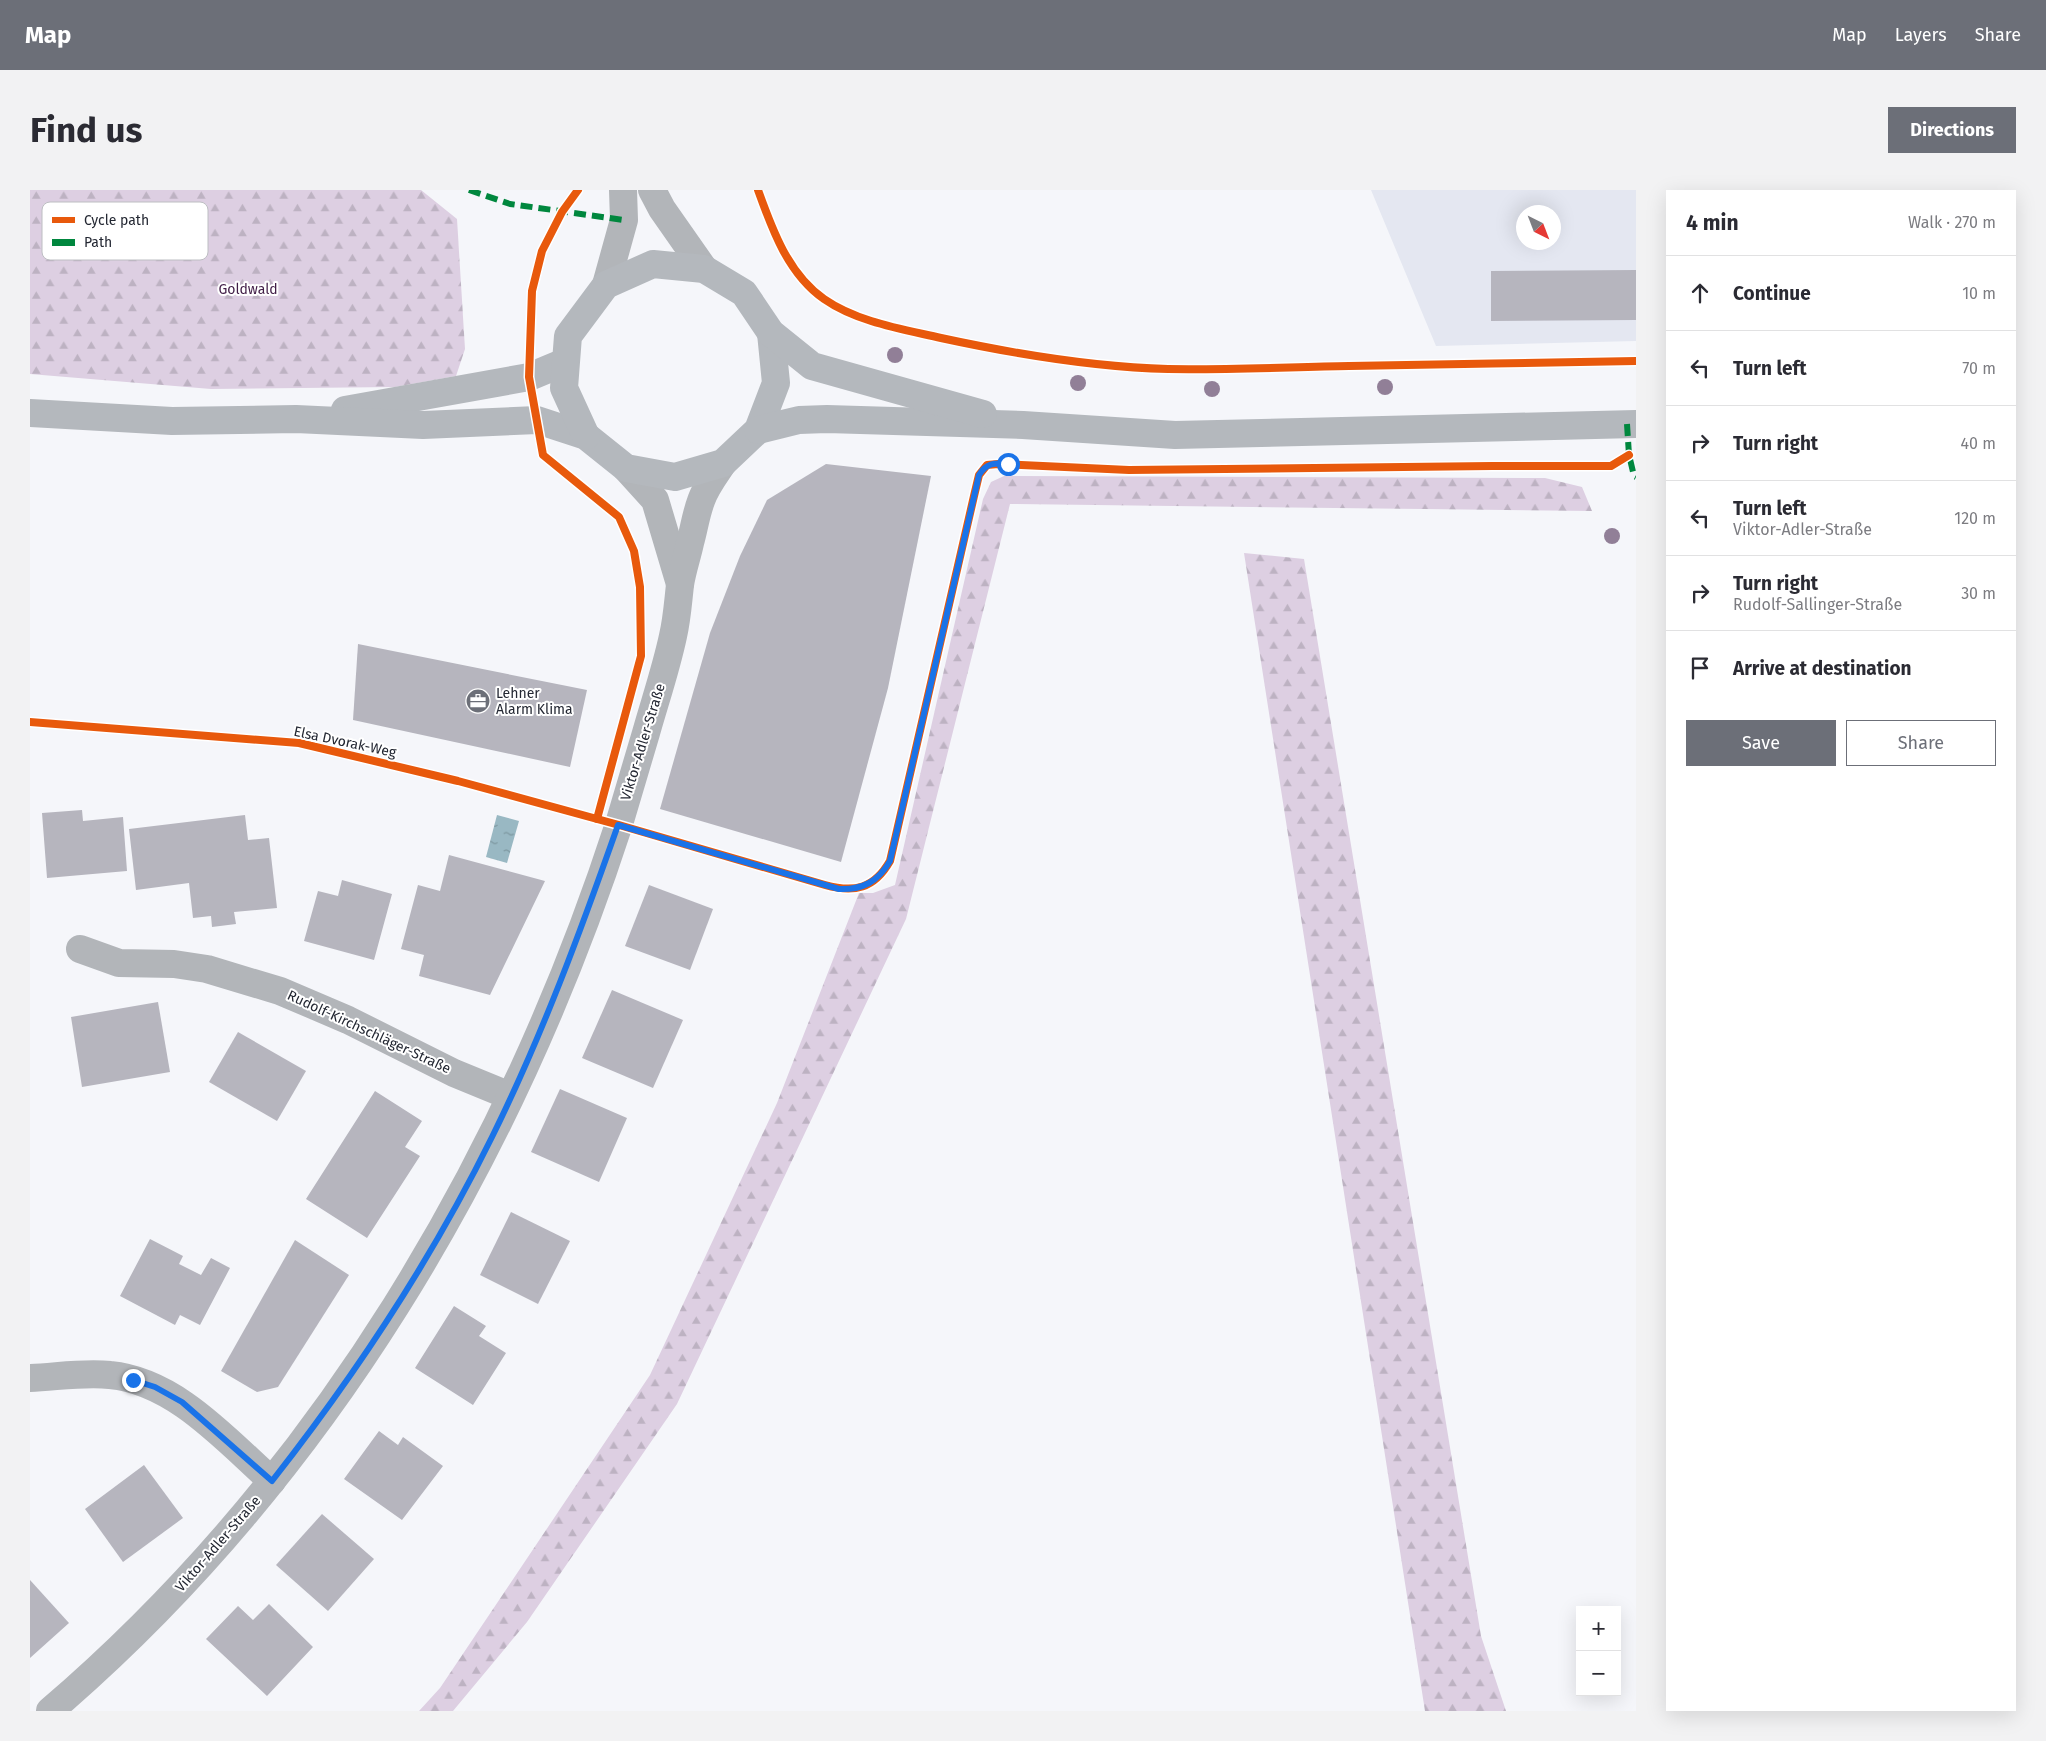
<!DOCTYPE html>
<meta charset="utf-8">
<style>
body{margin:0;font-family:"Fira Sans",sans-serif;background:#f2f2f3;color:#2b2b33}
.controls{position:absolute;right:15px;bottom:15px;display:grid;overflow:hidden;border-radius:0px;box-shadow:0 5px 20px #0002}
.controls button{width:45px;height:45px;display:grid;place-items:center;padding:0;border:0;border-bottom:1px solid #e1e1e2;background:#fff;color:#2b2b33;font:25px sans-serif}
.compass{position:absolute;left:1486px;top:15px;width:45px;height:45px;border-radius:50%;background:#fff;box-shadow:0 5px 20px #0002;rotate:138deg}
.stop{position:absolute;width:15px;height:15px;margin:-11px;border:4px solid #1a73e8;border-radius:50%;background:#fff}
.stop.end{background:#1a73e8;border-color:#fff;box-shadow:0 1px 5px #0008}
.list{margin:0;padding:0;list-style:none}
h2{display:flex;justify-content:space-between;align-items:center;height:65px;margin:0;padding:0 20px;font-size:21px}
h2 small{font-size:16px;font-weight:400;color:#7c7c81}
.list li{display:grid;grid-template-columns:32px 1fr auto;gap:15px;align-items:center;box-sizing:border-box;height:75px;padding:0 20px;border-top:1px solid #e1e1e2}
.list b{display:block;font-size:19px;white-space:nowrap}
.list p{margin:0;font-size:16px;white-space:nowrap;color:#7c7c81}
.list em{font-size:16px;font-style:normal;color:#7c7c81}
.actions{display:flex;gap:10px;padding:15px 20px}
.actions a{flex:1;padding:11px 0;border:1px solid #6c6f78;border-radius:0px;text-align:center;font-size:18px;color:#6c6f78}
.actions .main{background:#6c6f78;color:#fff}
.icon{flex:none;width:28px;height:28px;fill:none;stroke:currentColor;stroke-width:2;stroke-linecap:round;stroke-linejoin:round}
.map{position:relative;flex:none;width:1606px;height:1521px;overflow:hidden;border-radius:0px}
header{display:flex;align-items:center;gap:30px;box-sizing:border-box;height:70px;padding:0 25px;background:#6c6f78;color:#fff}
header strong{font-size:24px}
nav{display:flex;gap:28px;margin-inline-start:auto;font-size:18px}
.intro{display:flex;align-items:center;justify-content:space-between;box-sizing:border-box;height:120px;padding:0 30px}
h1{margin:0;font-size:35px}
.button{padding:12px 22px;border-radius:0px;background:#6c6f78;color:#fff;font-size:18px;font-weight:700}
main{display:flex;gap:30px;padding:0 30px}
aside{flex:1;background:#fff;border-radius:0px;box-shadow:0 5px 20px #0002}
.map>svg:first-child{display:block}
.built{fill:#e4e7f1;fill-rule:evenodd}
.forest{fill:url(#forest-firs)}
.water{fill:url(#water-ripples)}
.building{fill:#b6b5be}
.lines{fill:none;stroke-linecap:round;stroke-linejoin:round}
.street{stroke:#b2b5b9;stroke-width:28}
.primary{stroke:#b4b8bd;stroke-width:28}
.quiet{stroke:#00873e;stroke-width:6;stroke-dasharray:12 6;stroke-linecap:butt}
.cycleway-casing{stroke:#fff;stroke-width:11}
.cycleway{stroke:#e8590c;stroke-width:8}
.tree{fill:#917f97}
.route{stroke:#1a73e8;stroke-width:6}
.labels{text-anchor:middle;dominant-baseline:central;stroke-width:4;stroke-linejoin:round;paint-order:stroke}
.park-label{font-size:14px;fill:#401d46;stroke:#fff}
.poi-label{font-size:14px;fill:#232732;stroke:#fff;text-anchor:start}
.street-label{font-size:14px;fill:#232732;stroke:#fff}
.key{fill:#fff;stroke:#bdbec2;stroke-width:1}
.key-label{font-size:14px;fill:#232732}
</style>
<header>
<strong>Map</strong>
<nav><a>Map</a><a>Layers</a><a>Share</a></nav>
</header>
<div class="intro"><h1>Find us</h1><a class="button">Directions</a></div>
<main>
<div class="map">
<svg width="1606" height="1521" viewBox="0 0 1606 1521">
<defs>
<pattern id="forest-firs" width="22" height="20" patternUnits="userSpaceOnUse" patternTransform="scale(1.25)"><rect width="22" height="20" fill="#ddcfe2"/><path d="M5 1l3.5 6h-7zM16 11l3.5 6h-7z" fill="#bdb2c2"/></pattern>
<pattern id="water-ripples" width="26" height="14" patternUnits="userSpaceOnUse" patternTransform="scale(1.25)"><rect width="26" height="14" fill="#99b8c3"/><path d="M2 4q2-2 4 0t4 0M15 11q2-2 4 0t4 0" fill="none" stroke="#7c969f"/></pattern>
</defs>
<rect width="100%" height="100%" fill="#f5f6fa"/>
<!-- built -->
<path class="built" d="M1341 0H1606V151L1406 156ZM1494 22H1524V52H1494Z"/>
<!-- forest -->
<g class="forest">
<path d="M0 0H391L427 29 435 159 426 186 365 197 181 199 0 184Z"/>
<path d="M974 286 1515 288 1552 297 1562 321 980 314 876 729 647 1214 497 1432 423 1521H389L410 1498 620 1185 747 913 829 703H843L865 695 953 309 961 292Z"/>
<path d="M1214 363 1274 369 1451 1446 1476 1521H1395Z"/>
</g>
<!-- water -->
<path class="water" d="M467 625 489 631 477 673 456 667Z"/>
<!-- building -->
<g class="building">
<path d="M1606 80V130L1461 131V81Z"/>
<path d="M796 274 901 286 858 498 811 672 630 619 680 443 710 366 737 310Z"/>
<path d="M328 454 557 500 540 577 323 530Z"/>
<path d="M52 620 53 631 93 627 97 681 17 688 12 623Z"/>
<path d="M215 625 218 650 239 648 247 718 204 722 206 734 182 737 181 726 163 728 159 693 106 700 99 639Z"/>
<path d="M419 665 515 691 460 805 389 786 394 765 371 759 388 695 410 701Z"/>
<path d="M312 690 362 704 344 770 274 751 288 701 308 706Z"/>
<path d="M619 695 683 719 660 780 595 756Z"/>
<path d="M582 800 653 830 623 898 552 868Z"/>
<path d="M128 812 140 882 52 897 41 827Z"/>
<path d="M208 842 276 881 247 931 179 892Z"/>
<path d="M530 899 597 928 569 992 501 962Z"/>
<path d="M345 901 392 931 375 957 390 966 337 1048 276 1009Z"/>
<path d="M481 1022 540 1051 508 1114 450 1085Z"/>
<path d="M120 1049 153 1066 149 1074 171 1085 181 1068 200 1078 170 1135 150 1125 145 1135 90 1106Z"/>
<path d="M265 1050 319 1085 248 1197 227 1202 191 1181Z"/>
<path d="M424 1116 456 1136 449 1146 476 1163 443 1215 385 1178Z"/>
<path d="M349 1241 368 1255 373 1247 413 1276 372 1330 314 1289Z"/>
<path d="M114 1275 153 1328 93 1372 55 1319Z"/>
<path d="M292 1324 344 1369 298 1421 246 1375Z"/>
<path d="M0 1390 39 1433 0 1468Z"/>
<path d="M239 1414 283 1457 237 1506 176 1449 208 1416 223 1430Z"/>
</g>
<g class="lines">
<!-- street -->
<g class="street">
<path d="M622 0 632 19 674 79"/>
<path d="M576 95 594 30 593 0"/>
<path d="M596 278 625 310 650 394"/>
<path d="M50 759 89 773 144 774 177 779 250 801 318 830 424 883 480 906"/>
<path d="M0 1188C26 1187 54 1182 80 1185 145 1191 196 1250 242 1291"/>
<path d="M20 1521C292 1288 479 972 589 634 598 604 607 574 616 543 625 511 636 479 643 446 647 429 648 412 650 395 652 381 657 367 660 353 664 339 666 324 671 311 675 298 685 285 693 273"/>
</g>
<!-- primary -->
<g class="primary">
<path d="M315 220 499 187 535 172"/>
<path d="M0 223 142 231 266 229 393 235 507 230 556 246 596 278 645 287 693 273 728 240 746 193 741 143"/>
<path d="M728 240 769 230 797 229 993 235 1145 245 1606 234"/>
<path d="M556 246 534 198 538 146 576 95 623 74 674 79 714 103 741 143 782 176 953 224"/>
</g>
<!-- quiet -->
<g class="quiet">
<path d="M439 0 480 14 594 30"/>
<path d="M1597 234 1599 265 1604 286 1606 287"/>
</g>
<defs>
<g id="cycleway">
<path d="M548 0 532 22 512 61 502 101 499 187 513 265 589 327 604 361 610 397 611 466 567 629"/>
<path d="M728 0C742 39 758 84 794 109 827 132 872 139 911 148 985 164 1061 177 1138 179 1198 180 1259 177 1319 176 1415 174 1510 173 1606 171"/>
<path d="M0 532 269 553 428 591 589 635 795 695C824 703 844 699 860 671L944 306 949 285 957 275 968 274 1099 280 1462 276H1581L1599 265"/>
</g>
</defs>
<!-- cycleway casing -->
<use href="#cycleway" class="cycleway-casing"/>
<!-- cycleway -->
<use href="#cycleway" class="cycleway"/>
</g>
<!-- trees -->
<g class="tree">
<circle cx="865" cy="165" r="8"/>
<circle cx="1048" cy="193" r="8"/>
<circle cx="1355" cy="197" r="8"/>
<circle cx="1182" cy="199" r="8"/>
<circle cx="1582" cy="346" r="8"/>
</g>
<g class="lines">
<!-- route -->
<path class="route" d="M103 1190 125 1197 152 1212 242 1291C326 1184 402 1069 462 947 512 846 551 740 588 635L809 699C832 700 848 692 860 671L949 285C957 272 965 273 978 274"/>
</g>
<!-- icons -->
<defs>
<symbol id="office-disc" viewBox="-11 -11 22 22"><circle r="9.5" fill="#6c6f78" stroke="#fff"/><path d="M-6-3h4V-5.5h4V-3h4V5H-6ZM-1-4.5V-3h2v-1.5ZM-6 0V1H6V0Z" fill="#fff"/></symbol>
</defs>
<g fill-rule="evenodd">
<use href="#office-disc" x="434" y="497" width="28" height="28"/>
</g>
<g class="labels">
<!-- park labels -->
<g class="park-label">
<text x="218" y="99">Goldwald</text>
</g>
<!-- poi labels -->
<g class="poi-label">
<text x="466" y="503">Lehner<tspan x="466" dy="16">Alarm Klima</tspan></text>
</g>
<!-- street labels -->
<g class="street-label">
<text transform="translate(315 552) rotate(12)">Elsa Dvorak-Weg</text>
<text transform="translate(613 552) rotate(-73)">Viktor-Adler-Straße</text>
<text transform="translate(339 842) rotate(25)">Rudolf-Kirchschläger-Straße</text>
<text transform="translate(188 1354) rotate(-49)">Viktor-Adler-Straße</text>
</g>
</g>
<!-- legend -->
<rect x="12" y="12" width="166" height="58" rx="8" class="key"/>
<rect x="22" y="27" width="23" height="6" fill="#e8590c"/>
<rect x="22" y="49" width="23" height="7" fill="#00873e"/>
<g class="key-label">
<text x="54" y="35">Cycle path</text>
<text x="54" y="57">Path</text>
</g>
</svg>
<div class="controls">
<button>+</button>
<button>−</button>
</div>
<svg class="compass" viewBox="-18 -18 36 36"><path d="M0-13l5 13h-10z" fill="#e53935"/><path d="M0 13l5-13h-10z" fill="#7c7c81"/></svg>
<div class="stop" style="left:978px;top:274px"></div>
<div class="stop end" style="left:103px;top:1190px"></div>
</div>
<aside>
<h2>4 min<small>Walk · 270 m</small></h2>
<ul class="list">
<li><svg class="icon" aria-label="ahead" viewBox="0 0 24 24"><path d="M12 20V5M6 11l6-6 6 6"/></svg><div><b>Continue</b></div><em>10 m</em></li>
<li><svg class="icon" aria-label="left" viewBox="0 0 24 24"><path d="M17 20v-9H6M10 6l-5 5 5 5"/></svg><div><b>Turn left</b></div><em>70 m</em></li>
<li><svg class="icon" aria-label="right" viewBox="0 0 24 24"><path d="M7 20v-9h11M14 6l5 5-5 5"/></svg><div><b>Turn right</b></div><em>40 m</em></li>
<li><svg class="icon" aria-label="left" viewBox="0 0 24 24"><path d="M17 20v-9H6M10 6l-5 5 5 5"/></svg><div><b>Turn left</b><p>Viktor-Adler-Straße</p></div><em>120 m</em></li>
<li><svg class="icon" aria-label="right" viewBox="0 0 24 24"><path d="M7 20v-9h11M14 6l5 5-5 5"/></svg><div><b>Turn right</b><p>Rudolf-Sallinger-Straße</p></div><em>30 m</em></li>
<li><svg class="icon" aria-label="arrive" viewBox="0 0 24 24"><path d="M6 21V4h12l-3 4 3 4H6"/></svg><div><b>Arrive at destination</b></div></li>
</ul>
<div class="actions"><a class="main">Save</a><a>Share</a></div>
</aside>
</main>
